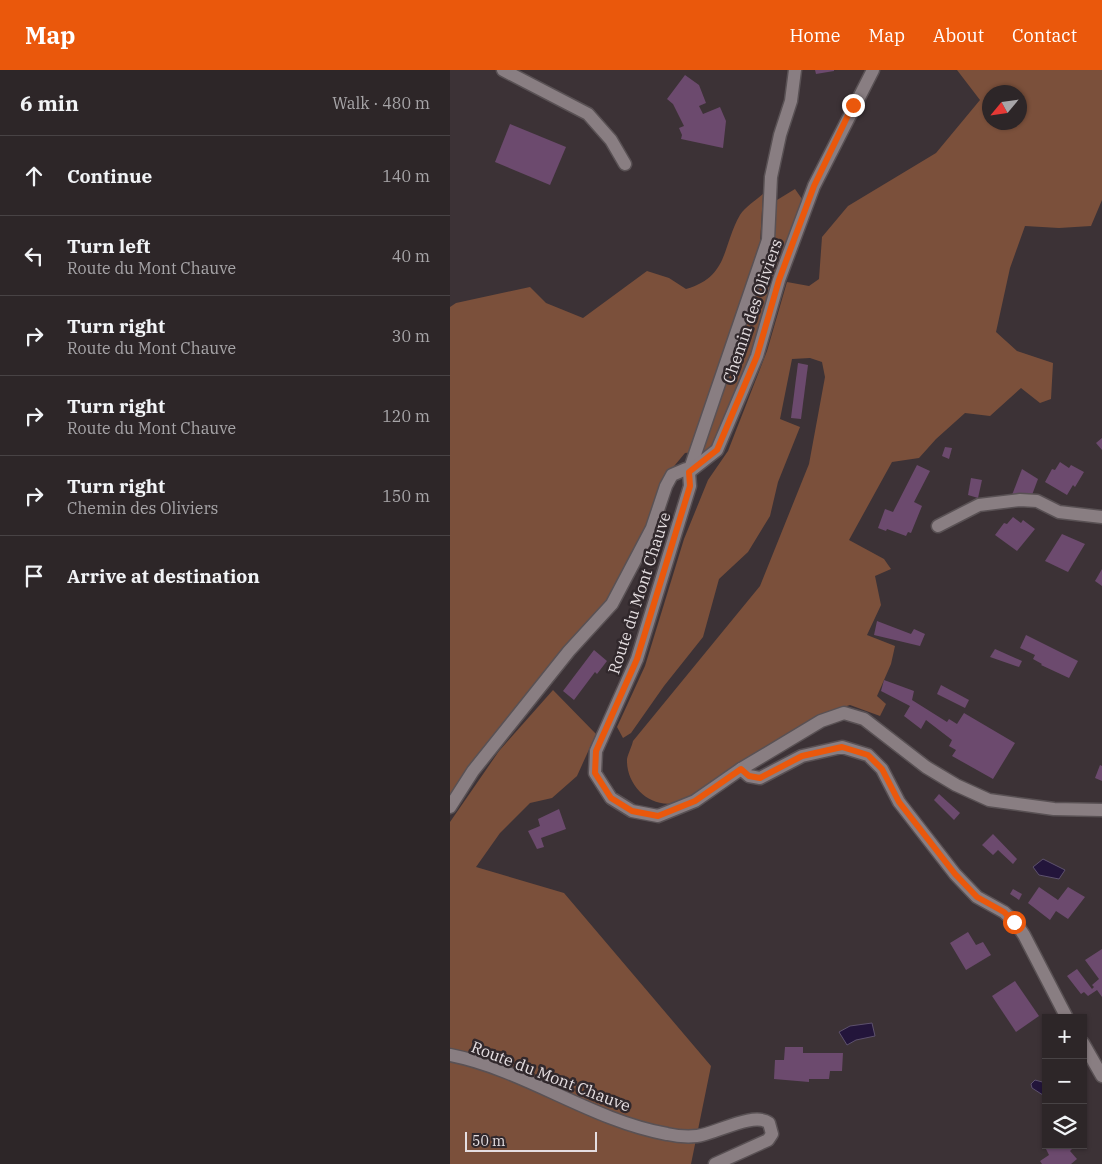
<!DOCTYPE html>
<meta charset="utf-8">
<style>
body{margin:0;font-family:"IBM Plex Serif",serif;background:#393234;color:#f1f3f6}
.controls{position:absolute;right:15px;bottom:15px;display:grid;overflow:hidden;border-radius:0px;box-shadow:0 1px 4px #0004}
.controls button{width:45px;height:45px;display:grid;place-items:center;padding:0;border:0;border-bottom:1px solid #484345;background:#2d2628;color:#f1f3f6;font:25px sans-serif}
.compass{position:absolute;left:532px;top:15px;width:45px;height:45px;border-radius:50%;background:#2d2628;box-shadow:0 1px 4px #0004;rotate:241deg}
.scale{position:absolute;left:15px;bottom:12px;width:132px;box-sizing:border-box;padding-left:5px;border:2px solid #e5dee1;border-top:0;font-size:14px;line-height:18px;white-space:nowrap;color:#e5dee1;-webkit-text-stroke:4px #31282c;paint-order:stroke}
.stop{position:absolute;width:15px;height:15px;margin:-11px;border:4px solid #ea580c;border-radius:50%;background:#fff}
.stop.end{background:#ea580c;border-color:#fff;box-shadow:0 1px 5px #0008}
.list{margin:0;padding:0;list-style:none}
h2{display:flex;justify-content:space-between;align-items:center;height:65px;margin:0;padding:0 20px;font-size:21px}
h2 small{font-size:16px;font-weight:400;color:#a7a5a8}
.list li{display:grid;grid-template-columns:32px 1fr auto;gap:15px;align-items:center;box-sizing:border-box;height:80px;padding:0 20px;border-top:1px solid #484345}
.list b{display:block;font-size:19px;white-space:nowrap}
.list p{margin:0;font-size:16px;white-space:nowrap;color:#a7a5a8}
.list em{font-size:16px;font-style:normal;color:#a7a5a8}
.icon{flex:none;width:28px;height:28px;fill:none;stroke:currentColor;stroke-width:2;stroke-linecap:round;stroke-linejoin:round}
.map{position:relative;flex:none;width:652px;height:1094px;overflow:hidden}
header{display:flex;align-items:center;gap:30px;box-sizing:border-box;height:70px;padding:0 25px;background:#ea580c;color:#fff}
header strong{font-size:24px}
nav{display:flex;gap:28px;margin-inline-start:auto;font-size:18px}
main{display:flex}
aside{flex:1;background:#2d2628}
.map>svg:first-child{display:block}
.green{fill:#7b503b;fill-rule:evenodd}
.water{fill:#23153b;stroke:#5d516d}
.building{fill:#6c4a6e}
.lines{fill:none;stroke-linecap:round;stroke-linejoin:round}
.minor-casing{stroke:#595154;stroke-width:15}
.minor{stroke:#897e82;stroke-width:12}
.route{stroke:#ea580c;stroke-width:6}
.labels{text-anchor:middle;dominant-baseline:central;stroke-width:5;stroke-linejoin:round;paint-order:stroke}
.street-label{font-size:16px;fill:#e5dee1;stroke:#31282c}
</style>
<header>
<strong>Map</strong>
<nav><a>Home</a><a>Map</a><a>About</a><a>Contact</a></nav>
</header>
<main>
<aside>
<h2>6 min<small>Walk · 480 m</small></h2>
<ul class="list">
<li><svg class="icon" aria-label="ahead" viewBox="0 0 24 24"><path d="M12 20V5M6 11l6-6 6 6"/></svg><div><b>Continue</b></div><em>140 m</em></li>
<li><svg class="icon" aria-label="left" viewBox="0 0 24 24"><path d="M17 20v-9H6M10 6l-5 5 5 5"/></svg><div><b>Turn left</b><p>Route du Mont Chauve</p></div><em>40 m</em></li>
<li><svg class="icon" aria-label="right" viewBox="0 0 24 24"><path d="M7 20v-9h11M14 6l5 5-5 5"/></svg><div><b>Turn right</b><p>Route du Mont Chauve</p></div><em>30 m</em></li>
<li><svg class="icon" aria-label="right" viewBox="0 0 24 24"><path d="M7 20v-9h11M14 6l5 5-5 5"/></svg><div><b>Turn right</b><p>Route du Mont Chauve</p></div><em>120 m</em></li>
<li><svg class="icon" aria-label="right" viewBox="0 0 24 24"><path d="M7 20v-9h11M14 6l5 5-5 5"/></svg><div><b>Turn right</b><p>Chemin des Oliviers</p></div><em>150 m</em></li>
<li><svg class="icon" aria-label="arrive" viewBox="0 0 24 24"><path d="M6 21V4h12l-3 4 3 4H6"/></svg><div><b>Arrive at destination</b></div></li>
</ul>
</aside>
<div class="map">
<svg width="652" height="1094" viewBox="0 0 652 1094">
<rect width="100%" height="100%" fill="#3c3236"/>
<!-- green -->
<g class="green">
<path d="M507 0H652V130L641 156 609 158 575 156 560 198 546 262 567 281 603 293 601 329 590 333 571 318 540 346 515 343 486 369 469 388 442 392 399 470 434 489 441 499 425 506 431 535 417 565 445 576 441 594 427 626 436 634 430 646 400 635 371 644 246 723C240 726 232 732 225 733 199 738 176 715 177 689 178 684 182 676 183 671L310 516 359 394 375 307 372 292 360 288 342 289 330 349 350 357 328 412 320 446 298 482 269 509 253 567 214 616 181 663 173 668 167 657 195 596 234 469 258 410 278 381 317 281 337 212 359 216 369 209 372 167 398 136 486 83 530 30ZM540 22H570V52H540Z"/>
<path d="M345 119 352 129 346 150 298 296 261 380 235 383 220 401 191 478 162 526 0 729V237L6 233 80 217 96 233 133 248 197 201 219 208 236 219C279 207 272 176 290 145 295 137 306 130 313 124L310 173 321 178 327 130Z"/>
<path d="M103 620 146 664 127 706 102 728 80 733 50 763 26 797 114 823 261 996 241 1094H0V752L49 681Z"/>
</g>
<!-- water -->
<g class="water">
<path d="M593 789 615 800 609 809 589 805 583 797Z"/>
<path d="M422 953 425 966 406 970 397 975 389 962 400 956Z"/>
<path d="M585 1010 596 1013V1027L582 1018 581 1014Z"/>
</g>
<!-- building -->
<g class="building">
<path d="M365 0H384V1L366 4Z"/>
<path d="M235 5 249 15 256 33 249 36 253 44 270 37 276 51 273 78 231 69 232 65 229 58 234 56 223 34 217 29Z"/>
<path d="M60 54 116 77 100 115 45 92Z"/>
<path d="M348 293 358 295 351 349 341 348Z"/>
<path d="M652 368V380L646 373Z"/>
<path d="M495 377 502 378 499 389 492 386Z"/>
<path d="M610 392 619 398 621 395 634 402 625 417 623 415 617 425 595 412 602 399 605 400Z"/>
<path d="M467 395 480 401 464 432 472 436 461 463 458 462 456 466 437 459 436 461 428 458 435 439 443 442Z"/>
<path d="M572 399 588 409 582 425H562Z"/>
<path d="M521 408 532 410 528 428 518 425Z"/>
<path d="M563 447 571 453 573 450 585 459 567 481 545 465 554 453 557 454Z"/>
<path d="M612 464 635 474 618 502 595 491Z"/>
<path d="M652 499V516L645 511Z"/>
<path d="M427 551 461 564 464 559 475 564 470 576 424 565Z"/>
<path d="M576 565 628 591 619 608 591 595 592 594 583 589 585 585 570 578Z"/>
<path d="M545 579 572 591 569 597 540 587Z"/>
<path d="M144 580 157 591 147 604 145 602 124 630 113 621Z"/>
<path d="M434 610 464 621 462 630 497 652 499 649 507 654 514 643 565 673 543 709 502 686 506 680 499 676 502 670 476 650 471 659 454 646 460 636 431 621Z"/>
<path d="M491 615 519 630 515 638 487 624Z"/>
<path d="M650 695 652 696V711L645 708Z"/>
<path d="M489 724 510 743 504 750 484 730Z"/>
<path d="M109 739 116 759 91 768 94 777 87 779 78 761 90 756 88 749Z"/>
<path d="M543 764 567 789 563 794 548 780 543 785 532 775Z"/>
<path d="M589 817 608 830 618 817 635 827 618 849 606 841 600 850 578 833Z"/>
<path d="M563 819 572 824 569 830 560 824Z"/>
<path d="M518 862 526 875 533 872 541 885 516 900 500 873Z"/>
<path d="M652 879V927L647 920 638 926 634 922 631 924 617 906 627 899 642 919 644 917 642 915 649 909 635 890Z"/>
<path d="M565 911 589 946 566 962 542 926Z"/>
<path d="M335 977H353V983H393L392 1001H380L379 1009H359V1012L324 1009 325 990H334Z"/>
<path d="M596 1071V1075H621L623 1078 620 1081 627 1089 621 1094H592L590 1091 599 1085 593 1073Z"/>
</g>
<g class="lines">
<defs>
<g id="minor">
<path d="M53 0 138 44 161 70 175 94"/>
<path d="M345 0 341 31 330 65 321 107 318 170 244 387 239 402 240 416 187 589 146 681 145 703 161 728 182 741 208 746 245 731 291 699 371 651 394 643 414 649 476 697 506 715 539 730 604 739 652 740"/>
<path d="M239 402 267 380 307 286 329 210 364 116 423 0"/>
<path d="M488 456 529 435 570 430 587 431 609 442 652 447"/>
<path d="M291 699 299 706 310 708 352 686 392 677 418 685 432 699 449 732 505 804 527 827 554 842 565 852 574 865 617 948"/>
<path d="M0 737 23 701 119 581 162 534 202 458 216 416 222 405 236 399 239 402"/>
<path d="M633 973 652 1006"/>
<path d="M0 985C76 1000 140 1050 217 1064 226 1066 237 1067 247 1066 265 1064 304 1041 319 1053L322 1064 318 1070 265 1094"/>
</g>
</defs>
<!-- minor casing -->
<use href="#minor" class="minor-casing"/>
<!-- minor -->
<use href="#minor" class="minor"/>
</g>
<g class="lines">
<!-- route -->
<path class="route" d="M403 35 364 116 329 210 307 286 267 380 239 402 240 416 187 589 146 681 145 703 161 728 182 741 208 746 245 731 291 699 299 706 310 708 352 686 392 677 418 685 432 699 449 732 505 804 527 827 554 842 564 852"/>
</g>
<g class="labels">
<!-- street labels -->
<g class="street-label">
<text transform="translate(302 241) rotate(-71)">Chemin des Oliviers</text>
<text transform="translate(189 523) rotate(-72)">Route du Mont Chauve</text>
<text transform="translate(101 1006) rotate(21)">Route du Mont Chauve</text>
</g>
</g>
</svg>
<div class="controls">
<button>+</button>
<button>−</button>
<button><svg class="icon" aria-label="layers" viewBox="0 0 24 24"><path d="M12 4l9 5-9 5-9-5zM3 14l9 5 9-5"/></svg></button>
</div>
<svg class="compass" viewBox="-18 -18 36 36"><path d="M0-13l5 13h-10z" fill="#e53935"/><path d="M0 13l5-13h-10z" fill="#a7a5a8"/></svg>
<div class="scale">50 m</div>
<div class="stop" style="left:564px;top:852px"></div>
<div class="stop end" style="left:403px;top:35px"></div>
</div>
</main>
